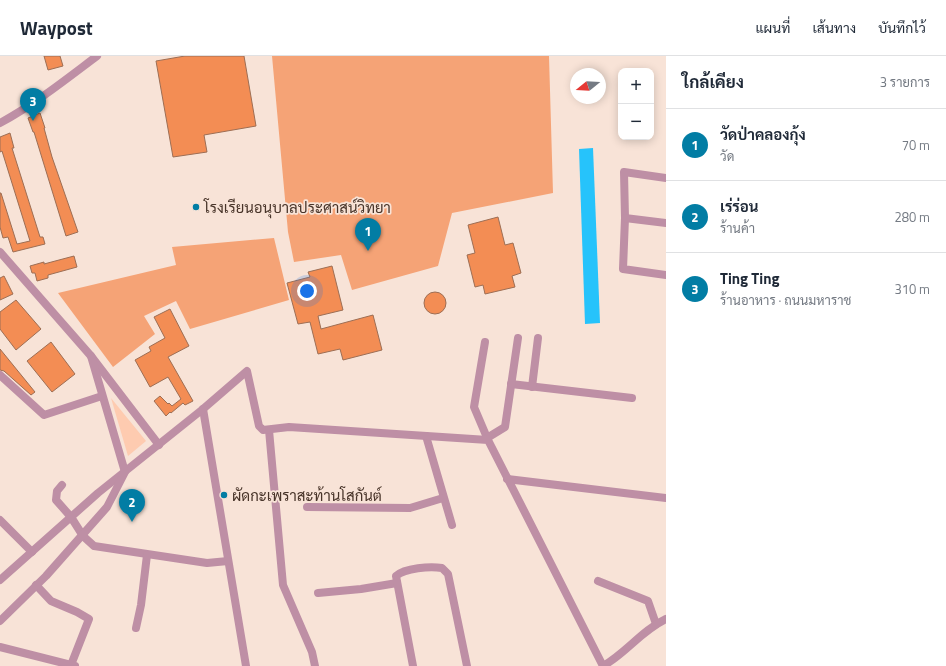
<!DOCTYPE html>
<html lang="th">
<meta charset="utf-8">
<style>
body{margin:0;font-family:"Titillium Web",Sarabun,sans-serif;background:#f6f6f7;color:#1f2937}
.controls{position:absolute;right:12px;top:12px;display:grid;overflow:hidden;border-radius:8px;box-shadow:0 2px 10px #0003}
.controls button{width:36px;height:36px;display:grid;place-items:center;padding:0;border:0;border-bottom:1px solid #e0e1e3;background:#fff;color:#1f2937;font:20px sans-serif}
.compass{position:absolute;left:570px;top:12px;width:36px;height:36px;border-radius:50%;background:#fff;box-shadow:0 2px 10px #0003;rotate:252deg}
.you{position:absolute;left:307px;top:235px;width:14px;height:14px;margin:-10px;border:3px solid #fff;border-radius:50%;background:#1a73e8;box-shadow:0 0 0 6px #1a73e833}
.badge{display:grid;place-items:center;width:26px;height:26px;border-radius:50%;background:#027da4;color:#fff;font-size:13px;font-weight:700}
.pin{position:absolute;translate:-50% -33px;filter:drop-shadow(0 1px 2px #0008)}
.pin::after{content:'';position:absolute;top:21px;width:14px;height:12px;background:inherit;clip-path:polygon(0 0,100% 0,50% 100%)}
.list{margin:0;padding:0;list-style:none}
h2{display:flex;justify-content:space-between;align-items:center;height:52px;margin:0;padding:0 16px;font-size:17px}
h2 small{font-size:13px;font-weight:400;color:#747a83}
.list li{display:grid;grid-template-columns:26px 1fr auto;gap:12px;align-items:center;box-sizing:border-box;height:72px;padding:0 16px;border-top:1px solid #e0e1e3}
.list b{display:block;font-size:15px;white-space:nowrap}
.list p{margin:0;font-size:13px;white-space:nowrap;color:#747a83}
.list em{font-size:13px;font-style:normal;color:#747a83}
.map{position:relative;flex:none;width:666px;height:610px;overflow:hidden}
header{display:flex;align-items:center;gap:24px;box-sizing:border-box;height:56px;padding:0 20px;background:#fff;border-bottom:1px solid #e0e1e3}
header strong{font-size:19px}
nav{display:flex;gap:22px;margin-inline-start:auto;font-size:14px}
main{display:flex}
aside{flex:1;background:#fff}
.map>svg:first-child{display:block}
.green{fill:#fecbb0}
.forest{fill:#f5a376}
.water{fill:#26c3fb}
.building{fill:#f38d54;stroke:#9d6e54}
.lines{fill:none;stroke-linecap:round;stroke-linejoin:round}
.minor{stroke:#be8fa5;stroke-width:8}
.poi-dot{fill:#027da4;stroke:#f8e3d7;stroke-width:1.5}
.labels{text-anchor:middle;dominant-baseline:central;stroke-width:3.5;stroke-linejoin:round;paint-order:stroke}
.poi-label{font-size:15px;fill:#483429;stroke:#f8e3d7;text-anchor:start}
</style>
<header>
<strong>Waypost</strong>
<nav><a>แผนที่</a><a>เส้นทาง</a><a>บันทึกไว้</a></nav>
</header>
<main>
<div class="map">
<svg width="666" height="610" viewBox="0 0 666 610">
<rect width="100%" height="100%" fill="#f8e3d7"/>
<!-- green -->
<path class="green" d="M111 342 146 385 128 400Z"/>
<!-- forest -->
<g class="forest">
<path d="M272 0H549L553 137 452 157 438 210 352 234 341 199 294 206 288 176Z"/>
<path d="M274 182 289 244 190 273 176 245 144 260 155 278 113 311 58 237 176 209 172 191Z"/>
</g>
<!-- water -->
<path class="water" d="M593 92 600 267 585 268 579 93Z"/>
<!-- building -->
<g class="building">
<path d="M44 0H60L63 10 48 14Z"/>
<path d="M185 0H244L256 70 204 79 207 96 173 101 156 5Z"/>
<path d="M40 57 45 72H44L52 101 78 176 66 180 34 76H33L28 62Z"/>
<path d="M10 77 14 92H12L40 181H43L45 188 13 196 8 181 3 182 0 171V137H1L17 188 30 185 2 95 0 96V81Z"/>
<path d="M498 161 505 189 513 187 521 217 512 220 515 231 485 238 483 229 475 231 467 199 475 197 468 169Z"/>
<path d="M74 200 77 211 48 219V222L37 225 35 217H32L30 210 44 206V208Z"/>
<path d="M332 210 343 254 318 260 321 273 373 259 382 294 343 304 340 293 318 298 310 266 298 268 287 227 310 221 308 216Z"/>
<path d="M4 220 13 238 0 244V222Z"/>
<circle cx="435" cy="247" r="11"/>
<path d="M16 244 41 273 16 294 0 273V256Z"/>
<path d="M170 253 189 290 168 301 193 345 185 349 183 347 171 357 170 356 166 360 154 345 160 340 168 348 169 347 172 350 181 343 168 321 150 331 135 304 151 295 149 291 165 282 154 261Z"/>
<path d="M51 286 75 318 52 336 27 305Z"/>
<path d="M0 293 35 336 31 339 4 315 0 314Z"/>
</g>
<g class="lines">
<!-- minor -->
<g class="minor">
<path d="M0 67C35 48 65 24 97 0"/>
<path d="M666 122 624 116 625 162 623 213 666 219"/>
<path d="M625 162 666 167"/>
<path d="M0 196 91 300 159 389"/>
<path d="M485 286 474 351 488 384"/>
<path d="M0 319 44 359 102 340"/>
<path d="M511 328 632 342"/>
<path d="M532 331 538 282"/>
<path d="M203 353 246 610"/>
<path d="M269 374 283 529 312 596 315 610"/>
<path d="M426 380 452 469"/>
<path d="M487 382 505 371 518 282"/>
<path d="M507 423 666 442"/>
<path d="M62 429 57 435 56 444 71 461 83 480 94 490 207 507 228 505"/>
<path d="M307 451 410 452 443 442"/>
<path d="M0 464 32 496"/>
<path d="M0 524 98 437 203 353 247 315 259 370 263 374 289 371 488 384 603 610"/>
<path d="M598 525 648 545 656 568"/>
<path d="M36 529 51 545 77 556 89 563 71 609"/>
<path d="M318 537 361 533 397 527"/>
<path d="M0 565 46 520 107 451 125 416 91 300"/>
<path d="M136 572 141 549 147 499"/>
<path d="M0 591 75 610"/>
<path d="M413 610 396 520C405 512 430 510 442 512L448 518 467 610"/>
<path d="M603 610C626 597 642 574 666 563"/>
</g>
</g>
<!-- markers -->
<g class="poi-dot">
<circle cx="196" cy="151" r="4"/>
<circle cx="224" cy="439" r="4"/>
</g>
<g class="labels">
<!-- poi labels -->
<g class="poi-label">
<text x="204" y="151">โรงเรียนอนุบาลประศาสน์วิทยา</text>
<text x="232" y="439">ผัดกะเพราสะท้านโสกันต์</text>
</g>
</g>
</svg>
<div class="controls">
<button>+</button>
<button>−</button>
</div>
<svg class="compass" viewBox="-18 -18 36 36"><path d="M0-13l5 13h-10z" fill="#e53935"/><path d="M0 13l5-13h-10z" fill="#747a83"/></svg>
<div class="you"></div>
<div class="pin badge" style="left:368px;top:195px">1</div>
<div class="pin badge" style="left:132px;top:466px">2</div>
<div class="pin badge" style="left:33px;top:65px">3</div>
</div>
<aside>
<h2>ใกล้เคียง<small>3 รายการ</small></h2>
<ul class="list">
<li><span class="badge">1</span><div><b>วัดป่าคลองกุ้ง</b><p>วัด</p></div><em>70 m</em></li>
<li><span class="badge">2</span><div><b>เร่ร่อน</b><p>ร้านค้า</p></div><em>280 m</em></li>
<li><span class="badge">3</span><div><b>Ting Ting</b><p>ร้านอาหาร · ถนนมหาราช</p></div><em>310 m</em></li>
</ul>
</aside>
</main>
